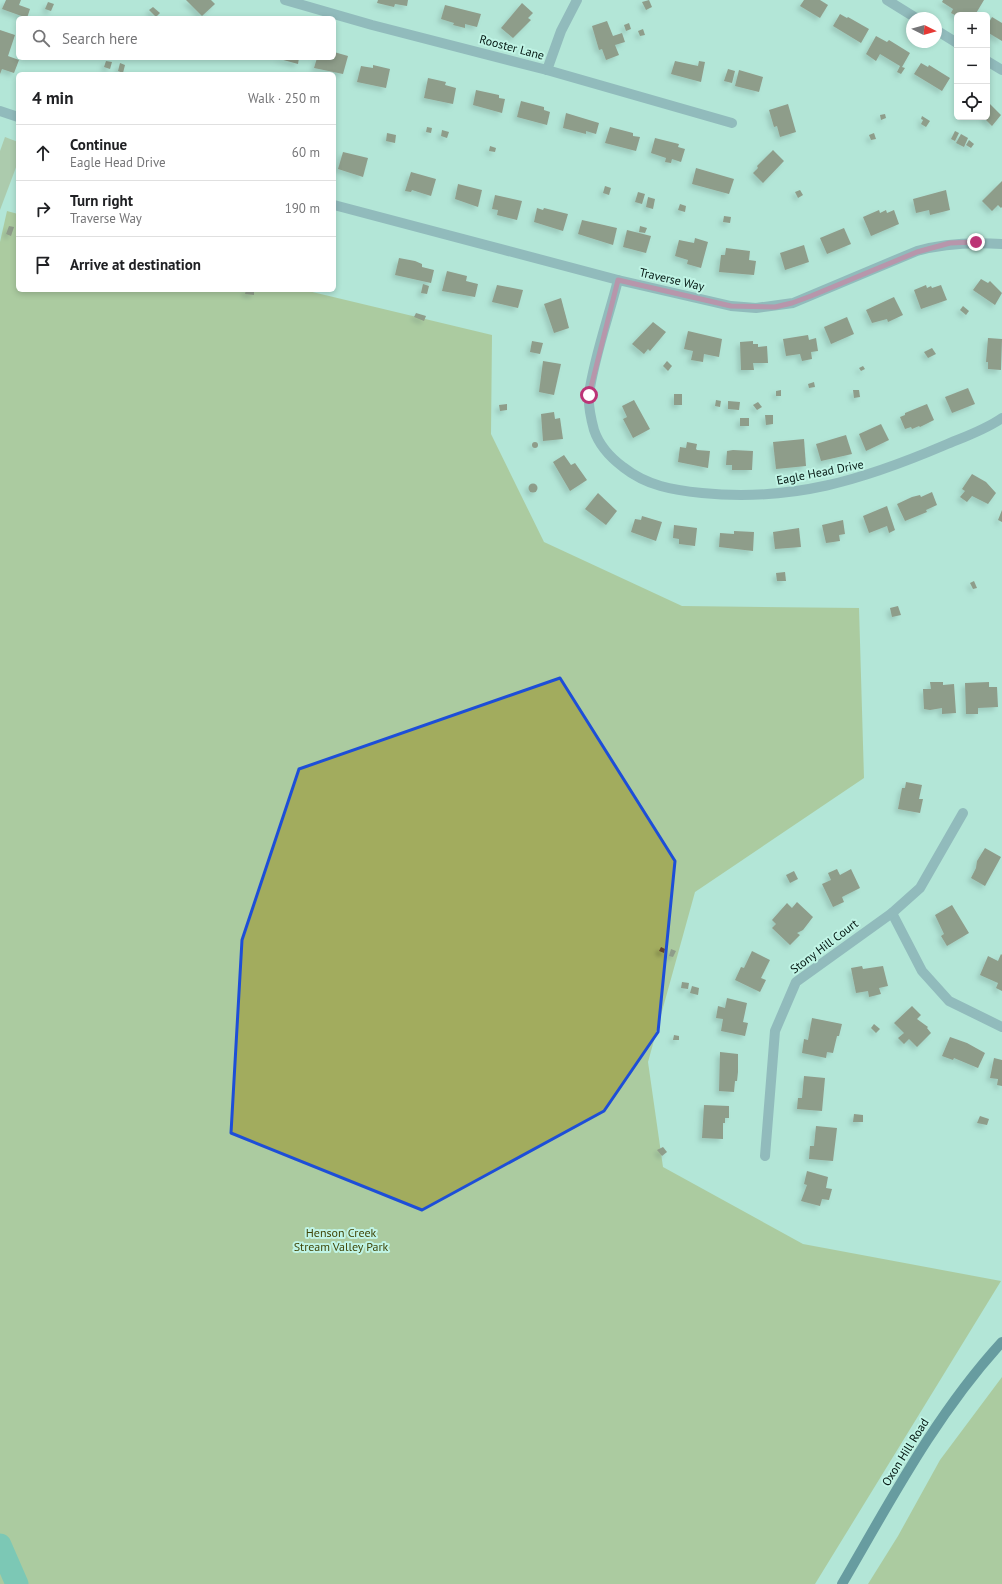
<!DOCTYPE html>
<meta charset="utf-8">
<style>
body{margin:0;font-family:"PT Sans",sans-serif;background:#f6f6f6;color:#202124}
.controls{position:absolute;right:12px;top:12px;display:grid;overflow:hidden;border-radius:6px;box-shadow:0 2px 6px #0003}
.controls button{width:36px;height:36px;display:grid;place-items:center;padding:0;border:0;border-bottom:1px solid #e0e0e0;background:#fff;color:#202124;font:20px sans-serif}
.compass{position:absolute;left:906px;top:12px;width:36px;height:36px;border-radius:50%;background:#fff;box-shadow:0 2px 6px #0003;rotate:95deg}
.stop{position:absolute;width:12px;height:12px;margin:-9px;border:3px solid #bc3576;border-radius:50%;background:#fff}
.stop.end{background:#bc3576;border-color:#fff;box-shadow:0 1px 4px #0008}
.list{margin:0;padding:0;list-style:none}
h2{display:flex;justify-content:space-between;align-items:center;height:52px;margin:0;padding:0 16px;font-size:17px}
h2 small{font-size:13px;font-weight:400;color:#757577}
.list li{display:grid;grid-template-columns:26px 1fr auto;gap:12px;align-items:center;box-sizing:border-box;height:56px;padding:0 16px;border-top:1px solid #e0e0e0}
.list b{display:block;font-size:15px;white-space:nowrap}
.list p{margin:0;font-size:13px;white-space:nowrap;color:#757577}
.list em{font-size:13px;font-style:normal;color:#757577}
.icon{flex:none;width:22px;height:22px;fill:none;stroke:currentColor;stroke-width:2;stroke-linecap:round;stroke-linejoin:round}
.map{position:relative;flex:none;width:1002px;height:1584px;overflow:hidden}
.search{position:absolute;background:#fff;box-shadow:0 2px 6px #0003;left:16px;top:16px;width:320px;height:44px;display:flex;align-items:center;gap:10px;box-sizing:border-box;padding:0 14px;border-radius:6px;color:#757577;font-size:15px}
.panel{position:absolute;background:#fff;box-shadow:0 2px 6px #0003;left:16px;top:72px;width:320px;height:220px;border-radius:6px}
.map>svg:first-child{display:block}
.green{fill:#a5ac7a}
.forest{fill:#a2ac5e}
.lines{fill:none;stroke-linecap:round;stroke-linejoin:round}
.river{stroke:#3ba58d;stroke-width:23}
.building{fill:#64442e;filter:url(#shadow)}
.minor{stroke:#68889b;stroke-width:10}
.major{stroke:#0d435d;stroke-width:10}
.route{stroke:#bc3576;stroke-width:5}
.marked{fill:none;stroke:#1d4ed8;stroke-width:3;stroke-linejoin:round}
.labels{text-anchor:middle;dominant-baseline:central;stroke-width:4;stroke-linejoin:round;paint-order:stroke}
.street-label{font-size:12px;fill:#041712;stroke:#c0f4e5}
.park-label{font-size:12px;fill:#3f4507;stroke:#c0f4e5}
</style>
<div class="map">
<svg width="1002" height="1584" viewBox="0 0 1002 1584">
<defs>
<filter id="shadow"><feDropShadow dx="-3.5" dy="3.5" stdDeviation="2" flood-color="#0004"/></filter>
</defs>
<rect width="100%" height="100%" fill="#b3e6d7"/>
<!-- green -->
<path class="green" d="M5 137 18 142V162L0 210V151Z"/>
<!-- forest -->
<g class="forest">
<path d="M7 211 18 214V290H304L492 335 491 434 544 542 682 606 859 608 864 778 695 892 648 1062 663 1167 803 1244 1001 1281 815 1584H0V242Z"/>
<path d="M1002 1377V1584H868L898 1536 940 1460Z"/>
</g>
<g class="lines">
<!-- river -->
<path class="river" d="M0 1545 17 1584"/>
</g>
<!-- building -->
<g class="building">
<path d="M6 0H21L19 5 30 9 27 18 2 9Z"/>
<path d="M186 0H211L215 4 202 16Z"/>
<path d="M378 0H408L407 6 395 4 394 7 377 3Z"/>
<path d="M649 0 652 7 646 10 642 2Z"/>
<path d="M804 0H820L828 5 820 18 800 6Z"/>
<path d="M943 0H984L975 15 957 16 951 13 953 9 942 2Z"/>
<path d="M48 2 54 4 51 11 45 9Z"/>
<path d="M522 3 533 13 528 18 531 20 513 38 501 28Z"/>
<path d="M445 5 481 14 477 27 465 24V28L453 25 454 23 441 19Z"/>
<path d="M153 7 160 13 156 17 149 10Z"/>
<path d="M840 14 847 18 848 17 869 29 861 43 833 26Z"/>
<path d="M992 17 1002 23V41L987 32V26Z"/>
<path d="M607 21 613 36 622 33 625 42 615 45 619 55 606 60 602 49 599 50 592 26Z"/>
<path d="M629 23 631 29 626 31 624 25Z"/>
<path d="M643 29 645 35 640 36 638 31Z"/>
<path d="M0 30 15 35 8 56 19 60 14 73 2 69 0 74Z"/>
<path d="M876 36 887 42 889 40 910 53 902 67 905 68 901 74 897 72 900 66 880 54 876 61 866 54Z"/>
<path d="M334 52 348 56 343 74 314 68 317 58H334Z"/>
<path d="M276 58H299L298 64Z"/>
<path d="M106 61 112 62 110 69 104 67Z"/>
<path d="M675 61 698 66 699 61 705 62 701 82 671 74Z"/>
<path d="M120 63 125 65 123 73 118 71Z"/>
<path d="M921 63 928 67 929 65 950 78 942 91 914 74Z"/>
<path d="M373 65 390 69 386 88 357 82 361 66 373 68Z"/>
<path d="M728 69 735 71 732 83 724 81Z"/>
<path d="M739 70 763 77 759 92 735 86Z"/>
<path d="M428 78 446 82 445 85 456 88 453 104 424 98Z"/>
<path d="M476 90 499 95V98L505 99 502 113 473 105Z"/>
<path d="M521 101 544 107V110L550 112 547 125 517 117Z"/>
<path d="M987 101 1001 115 992 126 983 117H987Z"/>
<path d="M788 104 796 132 780 137 777 126 774 127 769 110Z"/>
<path d="M566 113 599 123 596 134 586 131V134L563 128Z"/>
<path d="M885 114 886 118 881 120 880 115Z"/>
<path d="M922 116 930 121 926 127 921 124 923 120 921 119Z"/>
<path d="M427 127 432 128 431 133 426 132Z"/>
<path d="M610 127 633 133V136L640 137 636 151 605 143Z"/>
<path d="M442 130 449 132 447 138 441 136Z"/>
<path d="M955 131 959 133 955 141 951 139Z"/>
<path d="M387 133 396 135 395 143 386 141Z"/>
<path d="M874 133 876 139 871 140 869 135Z"/>
<path d="M961 134 968 138 964 147 956 143Z"/>
<path d="M655 138 679 144 678 147 685 149 681 162 672 159 671 163 665 162 666 158 651 153Z"/>
<path d="M969 140 974 144 971 148 966 145Z"/>
<path d="M490 146 496 148 495 152 489 151Z"/>
<path d="M773 150 784 161 763 183 753 173 758 168 757 166Z"/>
<path d="M343 152 368 158 363 177 338 169Z"/>
<path d="M696 168 734 179 729 194 692 184Z"/>
<path d="M411 172 436 179 431 196 412 190 411 192 405 191Z"/>
<path d="M1002 181V207L1001 208 998 205 992 211 982 201Z"/>
<path d="M458 184 482 190 478 207 455 199Z"/>
<path d="M605 186 611 188 609 195 603 193Z"/>
<path d="M800 190 803 195 798 198 795 192Z"/>
<path d="M946 190 950 210 930 215 929 210 916 213 913 199Z"/>
<path d="M638 192 645 194 642 204 635 202Z"/>
<path d="M495 195 522 201 517 220 497 215 498 210 492 209Z"/>
<path d="M648 197 655 199 653 209 646 207Z"/>
<path d="M680 204 686 206 685 212 678 210Z"/>
<path d="M537 208 543 210 544 208 568 214 563 231 534 222Z"/>
<path d="M879 210 880 213 886 210 887 213 894 210 899 224 871 236 863 217Z"/>
<path d="M724 216 731 217 730 223 723 222Z"/>
<path d="M582 220 617 228 613 245 578 234Z"/>
<path d="M9 226 14 227 11 236 6 234Z"/>
<path d="M640 226 647 228 645 233 639 232Z"/>
<path d="M844 228 851 244 827 254 820 238Z"/>
<path d="M627 230 651 236 646 253 623 247Z"/>
<path d="M695 238 708 242 701 268 687 264 688 260 675 256 679 240 694 243Z"/>
<path d="M804 245 809 262 785 270 780 253Z"/>
<path d="M726 248 750 251 749 260 756 261 754 275 719 272 721 255H725Z"/>
<path d="M399 258 415 261 422 264V267L434 270 431 283 395 275Z"/>
<path d="M447 271 467 276 466 281 478 284 475 297 442 291Z"/>
<path d="M981 279 988 283 990 281 1002 293 995 305 973 290Z"/>
<path d="M423 284 429 286 427 294 421 293Z"/>
<path d="M497 285 523 290 518 308 492 302Z"/>
<path d="M926 285 927 288 931 286 932 288 941 285 947 300 921 309 914 290Z"/>
<path d="M246 290H254V295L245 294Z"/>
<path d="M894 297 903 315 888 322 887 319 872 323 866 310Z"/>
<path d="M561 298 569 328 554 333 544 304Z"/>
<path d="M963 306 969 311 966 315 960 310Z"/>
<path d="M416 313 426 316 424 321 414 317Z"/>
<path d="M847 317 854 334 831 344 824 327Z"/>
<path d="M653 322 666 332 650 351 648 349 644 354 632 344Z"/>
<path d="M688 331 722 339 719 357 704 354 703 362 691 360 693 351 684 349Z"/>
<path d="M808 335 809 340 816 338 818 351 811 352 812 359 802 361 800 354 786 356 783 339Z"/>
<path d="M988 338 1002 339 1001 370 988 369V362H986Z"/>
<path d="M532 341 543 343 540 354 530 352Z"/>
<path d="M753 341V344H758V347L767 346 768 363H753L754 370H741L740 342Z"/>
<path d="M932 348 936 354 928 358 924 352Z"/>
<path d="M543 361 561 364 554 395 539 392Z"/>
<path d="M667 361 672 366 668 371 663 366Z"/>
<path d="M863 366 865 369 861 371 859 368Z"/>
<path d="M814 382 815 387 809 388 808 384Z"/>
<path d="M968 388 975 404 952 413 945 397Z"/>
<path d="M781 390V396H776V391Z"/>
<path d="M853 390H859L860 397 854 398Z"/>
<rect x="674" y="394" width="8" height="11"/>
<path d="M634 400 650 429 633 438 623 419 627 417 622 406Z"/>
<path d="M716 400 721 401 720 407 715 406Z"/>
<path d="M728 401 740 402 739 410 728 409Z"/>
<path d="M758 402 762 407 757 410 753 405Z"/>
<path d="M507 404V410L500 411 499 405Z"/>
<path d="M927 404 934 420 920 427 919 426 912 429 911 427 905 429 900 417 905 415V413Z"/>
<path d="M554 412 555 419 560 418 563 439 543 441 541 414Z"/>
<path d="M765 415H773V424L766 425Z"/>
<rect x="740" y="418" width="9" height="8"/>
<path d="M881 424 889 440 866 451 859 434Z"/>
<path d="M846 435 852 454 821 461 816 444Z"/>
<path d="M804 439 806 466 776 469 773 442Z"/>
<circle cx="535" cy="445" r="3"/>
<path d="M687 442 697 444 696 449 697 450 710 451 708 468 678 462 680 447 686 448Z"/>
<path d="M733 450 753 451 752 470H732V465H726L727 451Z"/>
<path d="M564 455 571 465 575 463 587 480 570 491 553 462Z"/>
<path d="M972 474 986 482 996 493 988 504 972 496 967 502 960 497 965 491 962 489Z"/>
<circle cx="533" cy="488" r="4.5"/>
<path d="M932 492 937 505 926 510 927 512 905 521 897 504 912 497 920 495 921 497Z"/>
<path d="M598 493 617 511 606 525 585 509Z"/>
<path d="M887 506 895 530 889 533 887 526 869 533 863 516Z"/>
<path d="M1002 510V522L998 520Z"/>
<path d="M642 516 662 522 656 541 631 532 635 519 641 520Z"/>
<path d="M843 520 845 534 839 535 840 541 826 543 822 525Z"/>
<path d="M674 525 697 528 695 546 679 544V539L673 538Z"/>
<path d="M799 528 801 547 775 549 773 532Z"/>
<path d="M734 531 754 532 753 551 719 547 720 533 734 534Z"/>
<path d="M785 572 786 581H777L776 573Z"/>
<path d="M974 581 977 588 973 589 970 583Z"/>
<path d="M898 606 901 615 892 617 890 608Z"/>
<path d="M930 682H943V685L954 684 956 713 942 714V708L930 710 924 709 923 689H931Z"/>
<path d="M989 682V687H997L998 707 978 708V714H966L965 683Z"/>
<path d="M906 782 922 785 919 799H923L920 813 898 809 902 788H905Z"/>
<path d="M985 848 1001 857 985 886 971 878 976 868 977 861Z"/>
<path d="M837 869 840 875 851 869 860 888 842 897 844 902 833 907 822 884 831 880 828 873Z"/>
<path d="M794 871 798 879 790 883 786 875Z"/>
<path d="M797 902 813 917 803 930 797 933 800 935 790 945 772 928 776 924 772 920 787 903 792 908Z"/>
<path d="M952 905 969 933 947 946 941 936 944 934 935 915Z"/>
<path d="M661 947 665 949 664 953 659 951Z"/>
<path d="M671 949 676 951 673 957 669 956Z"/>
<path d="M752 951 770 960 761 978 766 980 760 992 735 980 741 967 744 968Z"/>
<path d="M1001 954 1002 955V991L996 988 998 983 980 975 988 956 998 961Z"/>
<path d="M862 966 863 969 883 966 888 986 879 988 881 994 869 997 868 991 856 993 851 968Z"/>
<path d="M682 982 689 983 688 989 681 988Z"/>
<path d="M692 986 699 988 698 995 690 993Z"/>
<path d="M727 998 747 1003 743 1022 748 1023 745 1036 721 1031 723 1019 716 1018 718 1006 725 1008Z"/>
<path d="M912 1006 921 1015 917 1019 928 1027 927 1028 931 1033 917 1047 909 1039 904 1044 898 1038 904 1033 894 1023Z"/>
<path d="M812 1018 842 1024 839 1036H837L833 1053 827 1052 826 1058 802 1053 804 1039 808 1040Z"/>
<path d="M874 1024 880 1029 876 1033 871 1028Z"/>
<path d="M674 1035 679 1036V1040H673Z"/>
<path d="M950 1037 967 1043 985 1053 978 1068 954 1058 953 1060 942 1056Z"/>
<path d="M720 1052 738 1054V1072L737 1081H735L734 1092 719 1091Z"/>
<path d="M994 1058 1002 1060V1086L997 1085 998 1079 990 1078Z"/>
<path d="M804 1076 825 1078 822 1111 797 1109 798 1098H802Z"/>
<path d="M704 1105 729 1106V1118H725V1123H723V1139L702 1138Z"/>
<path d="M854 1114 863 1115V1122H853Z"/>
<path d="M980 1116 989 1119 987 1125 977 1123Z"/>
<path d="M816 1126 837 1128 833 1161 809 1159 810 1146H814Z"/>
<path d="M663 1147 667 1152 662 1156 657 1150Z"/>
<path d="M807 1171 828 1177 826 1188 832 1189 829 1200 822 1199 820 1206 801 1201 807 1185 804 1184Z"/>
</g>
<g class="lines">
<!-- minor -->
<g class="minor">
<path d="M285 0 372 25 547 70 732 123"/>
<path d="M887 0 916 18"/>
<path d="M936 30 957 43"/>
<path d="M987 61 1002 70"/>
<path d="M547 70 561 31 577 0"/>
<path d="M0 111 18 117"/>
<path d="M334 205 618 280 731 306 756 308 793 303 917 251C945 243 972 242 1002 244"/>
<path d="M618 280C609 316 594 357 589 394 588 405 591 419 594 430 599 445 611 458 623 467 647 486 673 490 702 493 792 502 863 480 945 445 964 437 985 430 1002 418"/>
<path d="M892 913 922 971 949 1001 1002 1027"/>
<path d="M765 1156 775 1031 796 982 892 913 920 888 963 813"/>
</g>
<!-- major -->
<path class="major" d="M842 1584C891 1500 936 1414 1002 1342"/>
</g>
<g class="lines">
<!-- route -->
<path class="route" d="M589 395 618 280 731 306 775 307 792 303 811 296 917 252 950 243 976 242"/>
</g>
<!-- marked area -->
<path d="M0 0H1002V1584H0ZM560 678 675 861 658 1032 604 1111 422 1210 231 1133 242 940 299 769Z" fill="#b3e6d7" fill-opacity=".55" fill-rule="evenodd"/>
<path class="marked" d="M560 678 675 861 658 1032 604 1111 422 1210 231 1133 242 940 299 769Z"/>
<g class="labels">
<!-- street labels -->
<g class="street-label">
<text transform="translate(512 47) rotate(15)">Rooster Lane</text>
<text transform="translate(672 279) rotate(13)">Traverse Way</text>
<text transform="translate(820 472) rotate(-11)">Eagle Head Drive</text>
<text transform="translate(824 946) rotate(-37)">Stony Hill Court</text>
<text transform="translate(905 1452) rotate(-58)">Oxon Hill Road</text>
</g>
<!-- park labels -->
<g class="park-label">
<text x="341" y="1232">Henson Creek<tspan x="341" dy="14">Stream Valley Park</tspan></text>
</g>
</g>
</svg>
<div class="controls">
<button>+</button>
<button>−</button>
<button><svg class="icon" aria-label="locate" viewBox="0 0 24 24"><circle cx="12" cy="12" r="6"/><path d="M12 2v4M12 18v4M2 12h4M18 12h4"/></svg></button>
</div>
<svg class="compass" viewBox="-18 -18 36 36"><path d="M0-13l5 13h-10z" fill="#e53935"/><path d="M0 13l5-13h-10z" fill="#757577"/></svg>
<div class="stop" style="left:589px;top:395px"></div>
<div class="stop end" style="left:976px;top:242px"></div>
<div class="search"><svg class="icon" aria-label="search" viewBox="0 0 24 24"><circle cx="10" cy="10" r="6"/><path d="M15 15l6 6"/></svg>Search here</div>
<section class="panel">
<h2>4 min<small>Walk · 250 m</small></h2>
<ul class="list">
<li><svg class="icon" aria-label="ahead" viewBox="0 0 24 24"><path d="M12 20V5M6 11l6-6 6 6"/></svg><div><b>Continue</b><p>Eagle Head Drive</p></div><em>60 m</em></li>
<li><svg class="icon" aria-label="right" viewBox="0 0 24 24"><path d="M7 20v-9h11M14 6l5 5-5 5"/></svg><div><b>Turn right</b><p>Traverse Way</p></div><em>190 m</em></li>
<li><svg class="icon" aria-label="arrive" viewBox="0 0 24 24"><path d="M6 21V4h12l-3 4 3 4H6"/></svg><div><b>Arrive at destination</b></div></li>
</ul>
</section>
</div>
